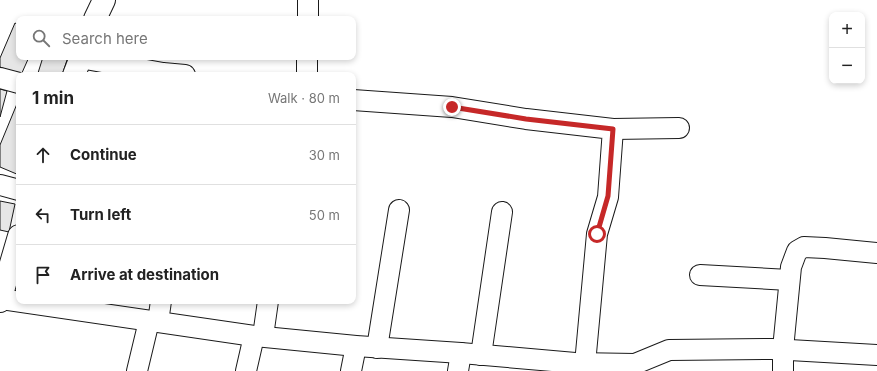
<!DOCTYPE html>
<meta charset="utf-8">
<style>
body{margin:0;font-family:Inter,sans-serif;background:#f2f2f2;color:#222}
.controls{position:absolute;right:12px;top:12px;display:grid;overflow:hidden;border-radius:8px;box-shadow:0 2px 6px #0003}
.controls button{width:36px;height:36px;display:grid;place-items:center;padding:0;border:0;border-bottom:1px solid #e0e0e0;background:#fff;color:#222;font:20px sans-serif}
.stop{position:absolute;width:12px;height:12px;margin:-9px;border:3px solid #c62828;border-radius:50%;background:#fff}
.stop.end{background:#c62828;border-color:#fff;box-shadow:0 1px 4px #0008}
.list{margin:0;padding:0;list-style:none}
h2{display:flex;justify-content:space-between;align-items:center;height:52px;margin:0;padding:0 16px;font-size:17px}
h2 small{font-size:13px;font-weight:400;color:#767676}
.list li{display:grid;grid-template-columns:26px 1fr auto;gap:12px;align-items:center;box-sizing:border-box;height:60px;padding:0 16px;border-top:1px solid #e0e0e0}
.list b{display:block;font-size:15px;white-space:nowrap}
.list em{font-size:13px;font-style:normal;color:#767676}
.icon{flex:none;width:22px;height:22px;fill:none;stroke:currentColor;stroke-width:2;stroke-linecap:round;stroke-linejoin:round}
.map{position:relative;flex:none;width:877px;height:371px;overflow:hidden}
.search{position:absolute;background:#fff;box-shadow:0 2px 6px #0003;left:16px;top:16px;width:340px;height:44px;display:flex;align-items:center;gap:10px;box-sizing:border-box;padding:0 14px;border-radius:8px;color:#767676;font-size:15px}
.panel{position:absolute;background:#fff;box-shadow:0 2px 6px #0003;left:16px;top:72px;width:340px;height:232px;border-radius:8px}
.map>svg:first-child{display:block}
.building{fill:#e6e6e6;stroke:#1a1a1a}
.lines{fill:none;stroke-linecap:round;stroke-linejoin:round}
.street-casing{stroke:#1a1a1a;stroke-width:22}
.secondary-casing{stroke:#1a1a1a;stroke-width:24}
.street{stroke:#fff;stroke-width:20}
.secondary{stroke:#fff;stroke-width:22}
.route{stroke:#c62828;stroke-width:5}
</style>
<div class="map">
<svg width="877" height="371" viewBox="0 0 877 371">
<rect width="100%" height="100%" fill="#fff"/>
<!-- building -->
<g class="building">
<path d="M15 23 19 25V57H29L21 75 0 67V58Z"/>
<path d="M43 57H68L62 75H43L38 73Z"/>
<path d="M0 89 7 91 0 117Z"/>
<path d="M19 99V175L0 167V145Z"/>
<path d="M0 201 15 204 9 232 0 230Z"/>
</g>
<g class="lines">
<defs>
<g id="street">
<path d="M308 19V0"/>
<path d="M80 58 163 73 185 75"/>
<path d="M307 75V57"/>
<path d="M0 78 19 83"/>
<path d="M353 100 452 107 526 119 613 129 608 197 597 234 585 364"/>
<path d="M613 129 679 128"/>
<path d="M0 185 19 190"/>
<path d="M700 275 789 280"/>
<path d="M0 299 254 336 356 346 461 353 575 363 635 364 669 350 772 349 877 355"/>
<path d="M158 322 161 301"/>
<path d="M263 336 268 301"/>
<path d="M377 348 399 210"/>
<path d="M481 355 502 212"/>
<path d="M137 371 149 321"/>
<path d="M246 371 254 336"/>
<path d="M351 371 356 346"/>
<path d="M458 371 461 353"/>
<path d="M783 371V349L791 267 797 251 804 247 825 248 877 253"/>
</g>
<g id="secondary">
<path d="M95 19 104 0"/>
<path d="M74 75 81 57"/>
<path d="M0 301 19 236"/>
</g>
</defs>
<!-- street casing -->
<use href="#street" class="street-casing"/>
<!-- secondary casing -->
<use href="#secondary" class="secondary-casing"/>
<!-- street -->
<use href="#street" class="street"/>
<!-- secondary -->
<use href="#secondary" class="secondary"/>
</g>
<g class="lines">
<!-- route -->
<path class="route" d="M452 107 526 119 613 129 608 196 597 234"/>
</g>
</svg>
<div class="controls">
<button>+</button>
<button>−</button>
</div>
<div class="stop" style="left:597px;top:234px"></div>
<div class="stop end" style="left:452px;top:107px"></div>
<div class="search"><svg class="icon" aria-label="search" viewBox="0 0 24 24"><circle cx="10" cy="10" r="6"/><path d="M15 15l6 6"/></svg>Search here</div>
<section class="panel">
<h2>1 min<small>Walk · 80 m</small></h2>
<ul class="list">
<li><svg class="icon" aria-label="ahead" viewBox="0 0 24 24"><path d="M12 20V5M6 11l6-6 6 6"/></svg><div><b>Continue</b></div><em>30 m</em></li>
<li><svg class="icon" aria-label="left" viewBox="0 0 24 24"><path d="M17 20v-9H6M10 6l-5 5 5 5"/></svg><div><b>Turn left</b></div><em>50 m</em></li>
<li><svg class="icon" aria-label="arrive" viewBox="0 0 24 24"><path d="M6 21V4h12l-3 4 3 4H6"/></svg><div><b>Arrive at destination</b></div></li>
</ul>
</section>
</div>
